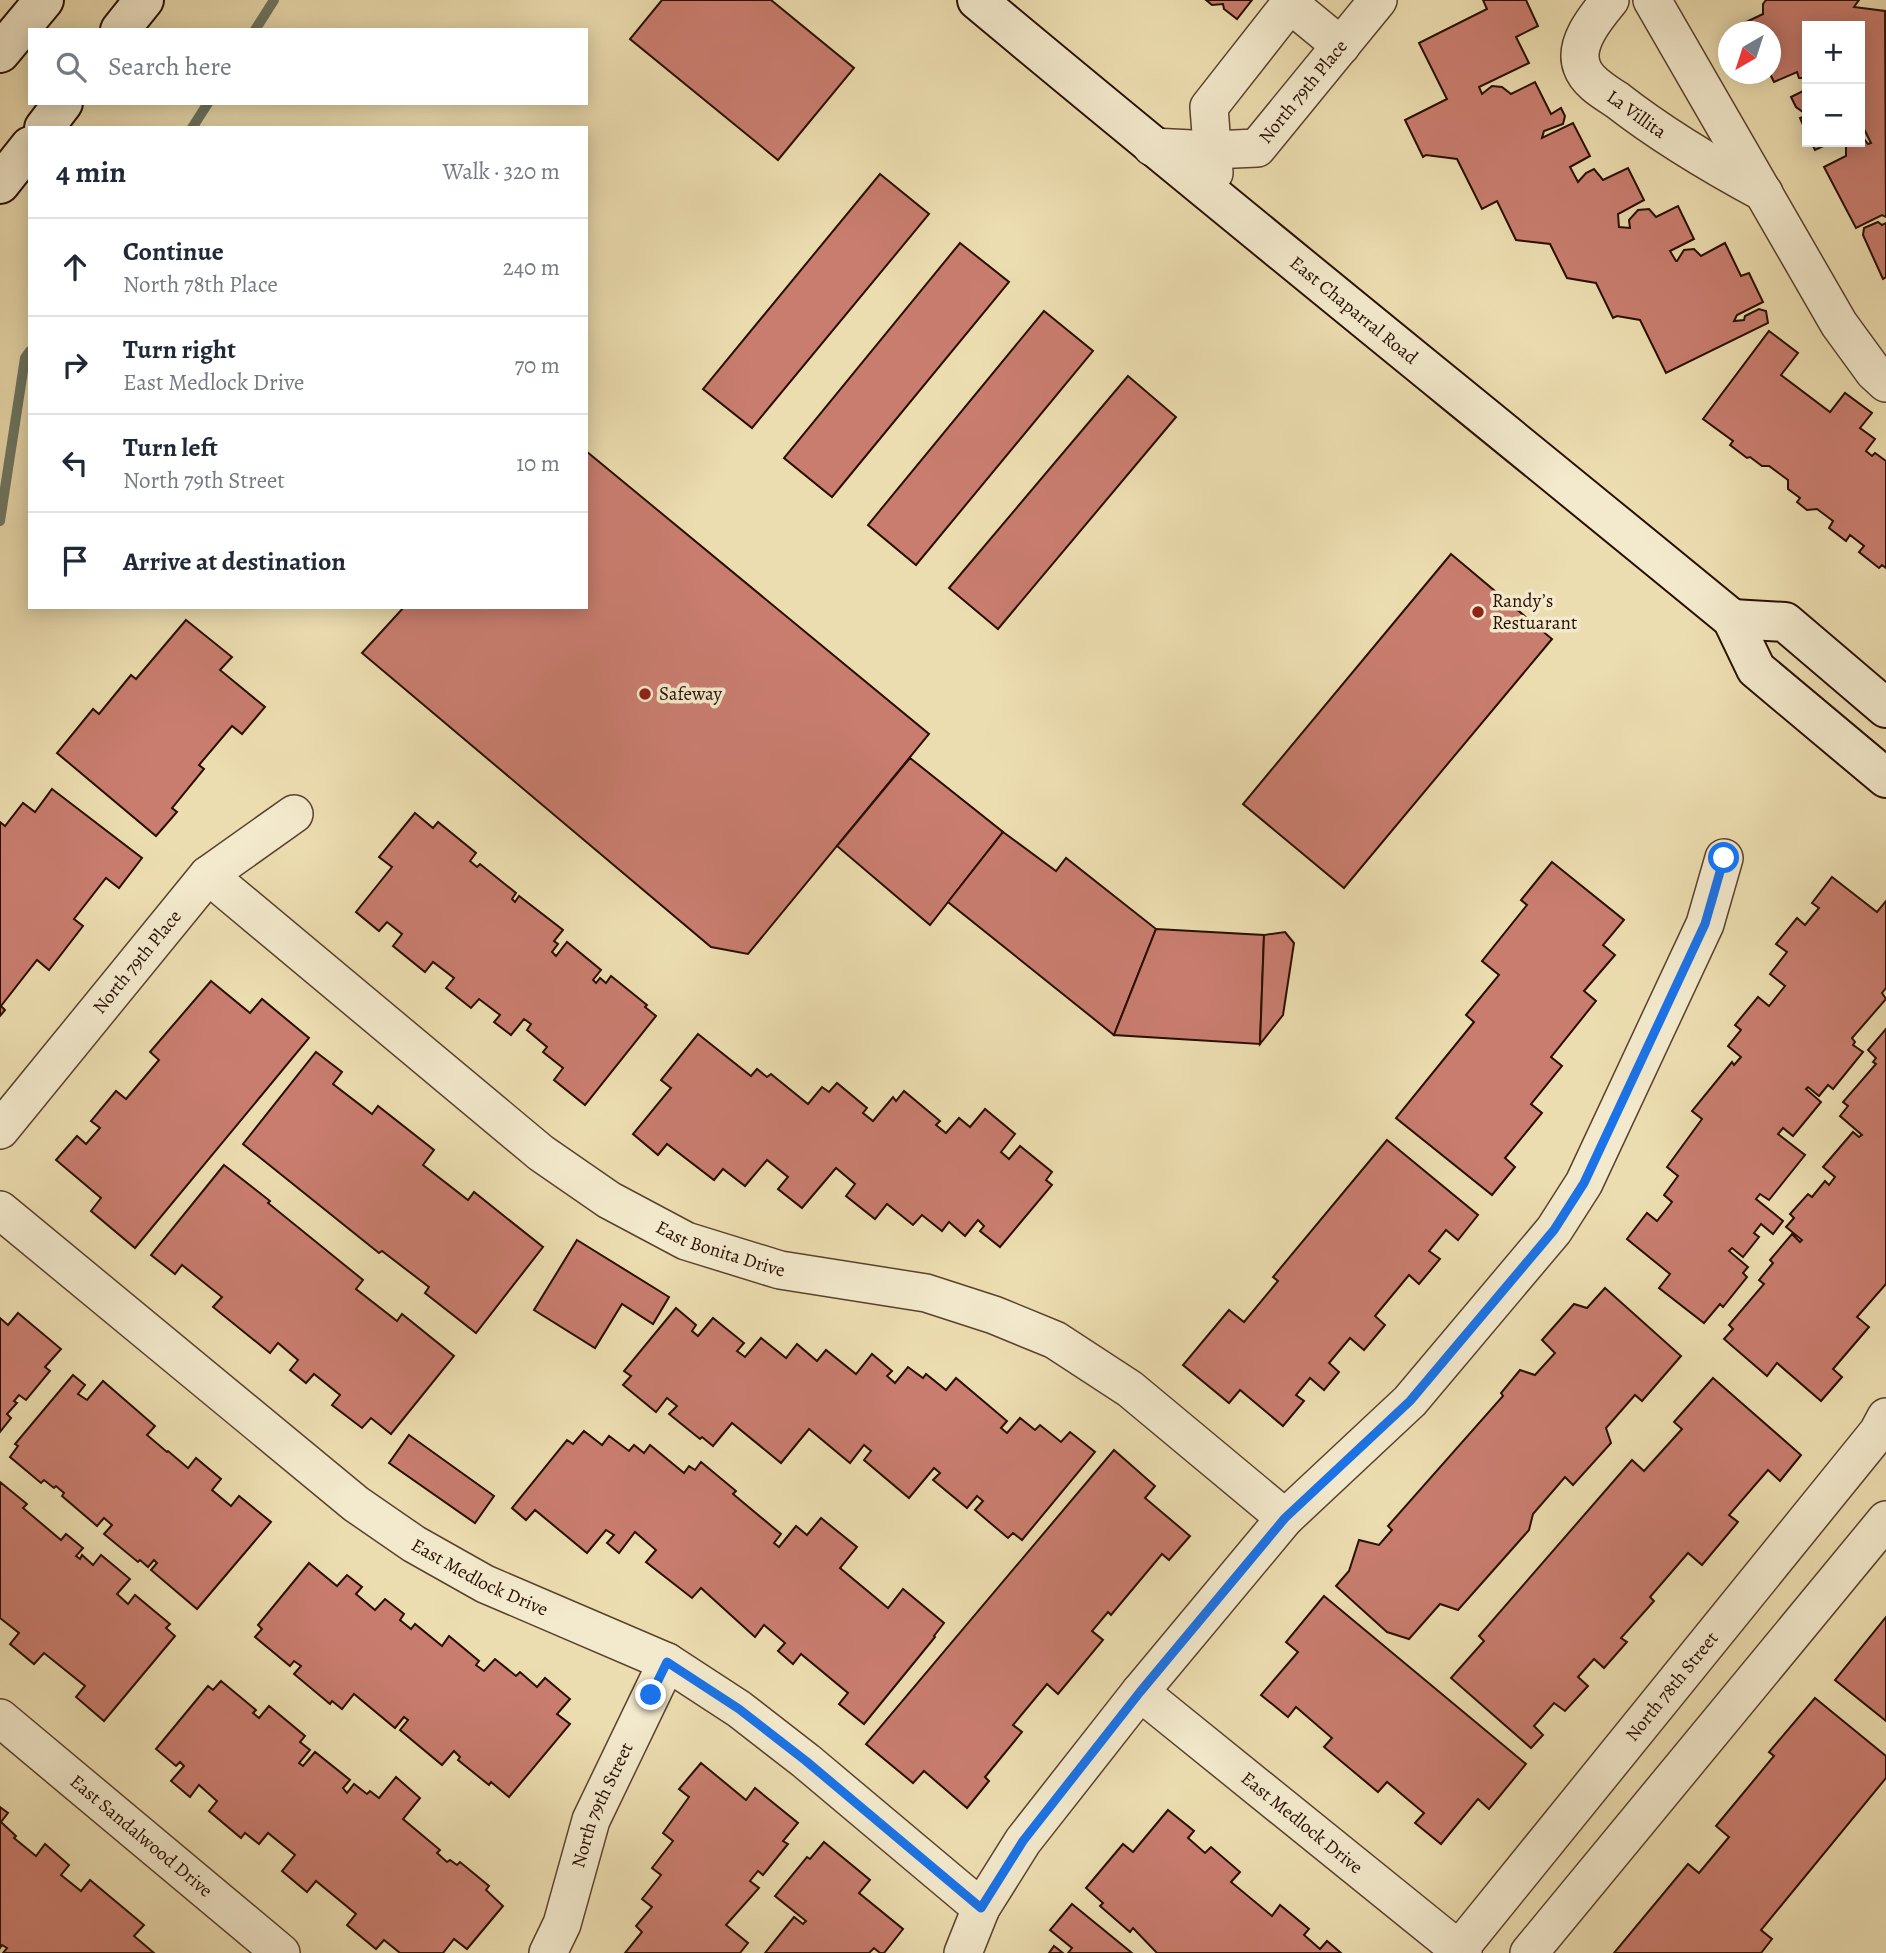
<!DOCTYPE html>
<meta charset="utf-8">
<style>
body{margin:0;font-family:Alegreya,serif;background:#f2f2f3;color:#1f2937}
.controls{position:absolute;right:21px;top:21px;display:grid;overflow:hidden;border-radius:0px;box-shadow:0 4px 18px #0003}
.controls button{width:63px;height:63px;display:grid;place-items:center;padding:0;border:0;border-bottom:2px solid #e0e1e3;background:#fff;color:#1f2937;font:35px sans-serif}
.compass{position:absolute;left:1718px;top:21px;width:63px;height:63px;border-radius:50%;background:#fff;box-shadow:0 4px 18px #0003;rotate:219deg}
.stop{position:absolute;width:21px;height:21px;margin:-16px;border:5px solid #1a73e8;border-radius:50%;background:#fff}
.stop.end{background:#1a73e8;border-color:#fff;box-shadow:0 2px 7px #0008}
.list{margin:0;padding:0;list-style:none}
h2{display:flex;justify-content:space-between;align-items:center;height:91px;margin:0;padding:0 28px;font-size:30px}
h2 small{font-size:23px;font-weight:400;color:#747a83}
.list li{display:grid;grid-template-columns:46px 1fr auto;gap:21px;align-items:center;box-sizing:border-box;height:98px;padding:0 28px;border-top:2px solid #e0e1e3}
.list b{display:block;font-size:26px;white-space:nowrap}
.list p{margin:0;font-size:23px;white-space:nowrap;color:#747a83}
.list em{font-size:23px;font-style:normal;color:#747a83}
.icon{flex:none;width:38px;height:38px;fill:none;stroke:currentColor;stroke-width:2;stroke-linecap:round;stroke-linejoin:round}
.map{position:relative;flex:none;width:1886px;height:1953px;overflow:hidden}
.search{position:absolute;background:#fff;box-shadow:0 4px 18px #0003;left:28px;top:28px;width:560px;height:77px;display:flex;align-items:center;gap:18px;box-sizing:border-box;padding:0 24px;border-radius:0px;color:#747a83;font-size:26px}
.panel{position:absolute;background:#fff;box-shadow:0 4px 18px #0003;left:28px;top:126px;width:560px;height:483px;border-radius:0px}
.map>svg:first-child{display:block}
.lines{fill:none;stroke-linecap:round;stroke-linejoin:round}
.stream{stroke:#6c7764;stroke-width:10}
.building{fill:#c97d6f;stroke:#280f00;stroke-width:2}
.street-casing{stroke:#59422c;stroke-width:40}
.secondary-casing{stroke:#280f00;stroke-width:42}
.street{stroke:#f3e9cc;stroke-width:37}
.secondary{stroke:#f3e9cc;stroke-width:38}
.route{stroke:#1a73e8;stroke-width:9}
.poi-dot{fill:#8f2418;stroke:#f3e9cc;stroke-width:2.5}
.labels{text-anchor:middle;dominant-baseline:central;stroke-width:7;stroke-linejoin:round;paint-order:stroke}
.street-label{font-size:19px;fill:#280f00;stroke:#f3e9cc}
.poi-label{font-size:19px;fill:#280f00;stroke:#f3e9cc;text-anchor:start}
</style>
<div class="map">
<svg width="1886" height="1953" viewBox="0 0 1886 1953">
<rect width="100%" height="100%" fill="#ecddb0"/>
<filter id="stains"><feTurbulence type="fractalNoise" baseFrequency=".00286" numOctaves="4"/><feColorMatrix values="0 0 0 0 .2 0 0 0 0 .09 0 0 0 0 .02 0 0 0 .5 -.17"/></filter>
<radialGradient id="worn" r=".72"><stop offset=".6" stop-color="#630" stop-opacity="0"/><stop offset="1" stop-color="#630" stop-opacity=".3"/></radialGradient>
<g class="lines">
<!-- stream -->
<g class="stream">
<path d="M255 30 274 0"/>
<path d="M192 128 208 103"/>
<path d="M0 521 25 358 30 351"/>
</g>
</g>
<!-- building -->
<g class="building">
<path d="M662 0H771L854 68 778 160 630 39Z"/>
<path d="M1206 0H1252L1237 19 1224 9 1223 4 1212 5Z"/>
<path d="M1483 0H1526L1538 26 1516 37 1529 63 1479 87 1482 94 1492 86 1502 87 1511 94 1535 82 1551 114 1561 108 1565 116 1563 124 1544 131 1542 138 1573 123 1590 156 1570 167 1578 182 1586 173 1594 169 1603 180 1628 168 1644 200 1618 214 1619 227 1630 228 1629 220 1638 210 1649 209 1656 217 1678 206 1694 239 1670 251 1676 261H1677L1684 250 1694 249 1701 256 1725 243 1741 276 1749 273 1763 302 1737 315 1734 321 1744 320 1745 316 1759 309 1766 311 1768 323 1666 373 1640 320 1617 316 1613 318 1596 283 1567 278 1550 244 1516 240 1497 201 1482 209 1457 159 1426 155 1423 157 1405 120 1447 99 1419 43 1487 9Z"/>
<path d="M1766 0H1859L1854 7 1885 11 1886 217 1882 215 1856 228 1824 167 1846 156V147L1850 142H1860V139H1864L1868 144 1871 143 1863 127 1860 129V26H1807V78H1799L1797 72 1774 82 1770 74V32H1748L1744 23 1763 14V4Z"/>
<path d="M1807 89V110L1803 112 1796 107 1791 97Z"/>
<path d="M1807 115V134L1800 118Z"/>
<path d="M1811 142H1832L1815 150Z"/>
<path d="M880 174 929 214 752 428 703 389Z"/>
<path d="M1878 222 1882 225 1886 223V277L1883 279 1863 235 1864 228Z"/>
<path d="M960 243 1009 282 832 497 784 458Z"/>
<path d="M1044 311 1093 351 916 565 868 525Z"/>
<path d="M1769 331 1798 353 1781 375 1830 412 1845 393 1872 413 1860 428 1875 439 1866 451 1872 456 1875 453 1886 461V568L1882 565 1879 568 1859 552 1864 546 1850 535 1846 541 1829 528 1833 521 1817 509 1807 510 1797 502 1800 498 1788 489V480L1769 466H1762L1750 457 1747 458 1730 445 1733 441 1703 419Z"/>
<path d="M1128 376 1176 417 998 629 949 588Z"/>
<path d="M586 451 929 734 748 954 711 947 362 653 404 607H586Z"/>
<path d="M1451 554 1552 639 1344 888 1243 804Z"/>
<path d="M186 620 232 657 220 670 265 707 242 734 232 726 199 765 204 769 172 808 177 812 156 836 57 753 93 709 99 714 131 675 136 679Z"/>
<path d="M910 758 1003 832 930 925 837 846Z"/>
<path d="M52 789 142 858 119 888 106 878 74 919 83 926 49 970 37 960 1 1006 5 1010 0 1016V822L5 826 23 803 35 812Z"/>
<path d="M415 813 433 828 438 822 476 853 470 861 477 867 480 864 516 893 512 899 515 902 519 896 563 930 554 941 558 944 552 952 556 956 567 942 601 970 593 980 596 983 600 978 606 983 611 976 647 1005 645 1007 656 1016 585 1105 554 1080 563 1068 543 1052 547 1047 527 1030 531 1024 524 1019 511 1035 494 1022 500 1015 479 999 471 1008 446 988 454 978 433 962 425 972 393 946 402 934 387 922 379 931 356 912 392 867 379 857Z"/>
<path d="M1003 832 1056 871 1066 858 1156 929 1114 1035 948 902Z"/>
<path d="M1552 862 1624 920 1603 945 1615 955 1584 991 1596 1001 1551 1057 1562 1066 1531 1104 1542 1113 1505 1158 1515 1167 1492 1195 1396 1118 1474 1022 1466 1015 1499 975 1482 961 1527 905 1521 900Z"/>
<path d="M1832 877 1877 912 1886 901V988L1882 993 1886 999 1852 1038 1855 1042 1853 1045 1863 1052 1833 1089 1828 1085 1819 1096 1808 1087 1806 1089 1821 1102 1793 1136 1783 1128 1778 1134 1805 1155 1769 1200 1760 1194 1756 1199 1783 1221 1773 1234 1761 1224 1754 1233 1759 1237 1743 1257 1732 1248 1729 1251 1748 1267 1743 1273 1747 1277 1723 1307 1720 1304 1704 1323 1659 1288 1670 1274 1627 1239 1647 1213 1657 1221 1672 1202 1664 1195 1678 1176 1667 1167 1702 1119 1692 1111 1732 1062 1734 1065 1741 1057 1728 1046 1741 1030 1735 1025 1758 997 1769 1006 1785 986 1770 974 1787 952 1776 944 1797 918 1805 925 1819 908 1812 903Z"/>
<path d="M1156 929 1264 935 1260 1044 1114 1035Z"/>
<path d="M1285 932 1294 943 1283 1015 1260 1044 1264 935Z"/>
<path d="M211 981 250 1013 262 999 309 1038 135 1248 91 1211 101 1198 56 1160 77 1136 86 1144 100 1128 91 1121 116 1091 126 1099 159 1060 150 1052Z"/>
<path d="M1886 1029V1284L1857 1317 1869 1327 1833 1369 1842 1377 1821 1401 1777 1363 1767 1376 1724 1339 1733 1329 1729 1325 1764 1284 1759 1280 1773 1263 1770 1260 1792 1234 1800 1242 1802 1240 1786 1227 1794 1218 1790 1214 1808 1194 1812 1197 1825 1181 1829 1185 1835 1177 1823 1167 1853 1132 1859 1137 1862 1135 1840 1116 1848 1106 1843 1102 1876 1064 1873 1062 1876 1058 1868 1050Z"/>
<path d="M698 1034 751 1076 757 1069 767 1077 771 1074 808 1104 822 1087 829 1092 837 1083 867 1108 863 1113 873 1121 893 1097 896 1101 904 1091 940 1121 936 1125 946 1133 959 1118 970 1127 985 1109 1015 1134 1001 1152 1009 1159 1020 1146 1052 1172 1046 1180 1052 1185 1000 1247 980 1231 984 1226 978 1220 965 1236 949 1222 942 1231 922 1215 913 1225 887 1204 875 1219 846 1196 855 1184 836 1168 802 1208 778 1189 788 1177 767 1160 745 1186 723 1169 714 1180 667 1144 658 1155 633 1134 671 1088 661 1080Z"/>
<path d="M316 1052 342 1072 333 1084 372 1114 378 1106 434 1150 423 1165 468 1200 474 1192 543 1247 476 1333 425 1293 429 1287 382 1251 379 1253 243 1144Z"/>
<path d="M1387 1140 1478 1215 1458 1240 1446 1230 1429 1251 1440 1259 1419 1284 1409 1275 1375 1316 1385 1325 1364 1350 1350 1338 1329 1363 1339 1372 1324 1390 1310 1378 1296 1395 1304 1401 1283 1426 1240 1390 1229 1403 1183 1365 1229 1310 1244 1322 1278 1281 1273 1277Z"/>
<path d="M224 1165 270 1201 268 1203 363 1280 356 1289 397 1321 402 1314 454 1356 391 1434 371 1418 362 1428 332 1405 340 1395 314 1374 306 1383 290 1370 298 1360 278 1343 270 1353 213 1307 222 1297 182 1265 175 1274 151 1255Z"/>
<path d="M577 1240 669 1297 653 1324 622 1304 595 1348 534 1310Z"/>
<path d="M1605 1288 1681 1356 1642 1401 1635 1395 1606 1428 1611 1443 1573 1485 1565 1477 1533 1514 1529 1530 1458 1610 1440 1604 1409 1639 1387 1632 1336 1586 1349 1571 1359 1540 1379 1545 1392 1530 1388 1526 1503 1396 1501 1393 1520 1370 1535 1375 1555 1353 1542 1340 1574 1304 1587 1308Z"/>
<path d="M676 1308 696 1325 692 1331 698 1336 713 1318 744 1343 737 1351 745 1357 761 1338 786 1358 797 1344 817 1361 826 1350 856 1374 872 1354 892 1371 887 1376 895 1383 908 1367 923 1378 926 1374 946 1390 956 1378 1007 1421 1001 1428 1007 1433 1020 1418 1035 1430 1040 1425 1061 1442 1070 1432 1095 1452 1022 1540 1013 1533 1008 1538 975 1510 983 1501 977 1496 967 1508 933 1480 940 1473 934 1468 909 1498 864 1460 871 1451 864 1445 850 1463 809 1429 781 1463 732 1423 713 1446 702 1437 700 1439 669 1414 677 1406 667 1398 656 1412 623 1385 631 1376 624 1371Z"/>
<path d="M18 1313 61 1349 45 1367 50 1371 26 1400 19 1395 14 1401 17 1403 7 1414 11 1418 0 1432V1318L8 1325Z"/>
<path d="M73 1375 85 1385 78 1394 87 1400 103 1381 155 1426 147 1435 167 1452 168 1451 188 1468 196 1458 221 1479 212 1490 231 1506 239 1496 271 1522 197 1609 151 1570 157 1563 154 1560 148 1567 140 1560 138 1562 104 1534 112 1525 104 1518 97 1526 62 1496 64 1493 56 1486 54 1488 44 1480 41 1483 10 1457 18 1446 15 1444Z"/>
<path d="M1713 1378 1801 1455 1780 1481 1768 1470 1729 1515 1738 1522 1702 1565 1688 1553 1650 1597 1654 1601 1621 1638 1627 1642 1604 1668 1594 1659 1578 1677 1588 1686 1565 1711 1554 1703 1534 1726 1543 1735 1531 1748 1451 1678 1484 1641 1479 1636 1632 1460 1644 1471 1682 1429 1674 1422Z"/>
<path d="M584 1431 602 1445 609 1436 629 1451 634 1445 644 1453 650 1445 684 1473 689 1466 695 1470 701 1462 736 1491 733 1494 781 1534 774 1543 779 1547 796 1526 807 1535 821 1518 857 1547 840 1568 888 1608 903 1589 944 1623 934 1636 935 1637 864 1724 839 1704 848 1693 801 1654 793 1664 778 1651 785 1643 764 1625 755 1637 701 1588 692 1598 646 1562 656 1550 635 1532 619 1553 607 1543 614 1535 606 1530 587 1553 535 1510 526 1520 512 1508 567 1440 573 1444Z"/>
<path d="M409 1435 494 1496 475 1523 389 1463Z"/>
<path d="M1114 1450 1155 1486 1145 1498 1190 1536 1169 1560 1162 1554 1111 1615 1108 1612 1092 1631 1103 1640 1058 1694 1047 1684 1013 1725 1022 1732 985 1777 989 1781 967 1808 924 1771 913 1783 866 1744Z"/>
<path d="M0 1482 27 1504 23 1508 61 1540 66 1534 83 1548 76 1556 80 1559 82 1555 93 1565 101 1555 130 1579 117 1594 128 1604 135 1595 170 1624 166 1628 175 1636 104 1721 76 1697 85 1686 44 1653 34 1664 10 1644 19 1633 0 1618Z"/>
<path d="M309 1563 337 1586 347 1575 362 1587 356 1594 375 1610 385 1599 404 1614 400 1620 411 1629 415 1624 442 1646 449 1636 479 1661 476 1665 484 1671 495 1659 516 1676 520 1672 537 1687 545 1678 570 1699 557 1714 570 1724 509 1797 491 1782 489 1785 458 1760 460 1757 454 1751 442 1765 400 1730 408 1720 404 1717 395 1728 354 1694 342 1709 332 1701 330 1704 294 1674 301 1666 294 1661 290 1666 255 1637 262 1629 258 1625Z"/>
<path d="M1324 1596 1526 1764 1489 1809 1478 1799 1441 1844 1415 1823 1424 1813 1387 1782 1378 1792 1324 1747 1332 1738 1296 1707 1288 1717 1261 1695 1298 1652 1286 1642Z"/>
<path d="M1886 1617V1721L1835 1680Z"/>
<path d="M221 1681 256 1710 253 1713 259 1718 269 1706 305 1736 300 1742 310 1750 299 1763 303 1766 315 1752 350 1780 343 1788 347 1793 354 1784 367 1794 370 1791 379 1798 396 1777 420 1798 403 1819 440 1850 437 1853 447 1862 450 1860 457 1865 460 1862 489 1886 486 1890 503 1906 467 1949 454 1939 443 1953H400L384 1940 376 1949 347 1925 356 1914 316 1881 307 1892 282 1871 295 1855 268 1833 259 1844 245 1833 241 1838 209 1811 217 1801 199 1785 190 1797 171 1781 184 1766 180 1762 176 1766 156 1749 208 1686 213 1690Z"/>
<path d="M1815 1698 1886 1756V1778L1761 1930 1772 1939 1761 1953H1614L1688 1864 1699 1873 1729 1837 1716 1826 1774 1756 1769 1752Z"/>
<path d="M701 1763 746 1800 755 1788 798 1823 783 1841 788 1844 763 1875 758 1871 750 1881 759 1888 726 1925 748 1943 740 1953H625L642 1932 636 1926 652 1907 642 1899 661 1875 652 1868 673 1841 663 1833 689 1797 679 1789Z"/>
<path d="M0 1807 8 1813 1 1822 16 1836 14 1838 36 1856 45 1844 69 1865 61 1875 81 1891 90 1880 144 1925 134 1936 154 1953H3L7 1948 2 1945 0 1948Z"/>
<path d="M1168 1810 1194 1831 1188 1838 1205 1853 1211 1847 1240 1872 1231 1882 1272 1916 1280 1905 1309 1929 1304 1935 1320 1949 1327 1941 1341 1953H1157L1133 1928 1130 1932 1100 1906 1103 1903 1086 1888 1123 1844 1133 1852Z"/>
<path d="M824 1842 870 1880 859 1893 903 1929 884 1953H880L874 1948 869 1953H765L794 1917 803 1924 806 1921 775 1896 807 1857 810 1859Z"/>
<path d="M1072 1904 1132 1953H1068L1072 1948 1050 1930Z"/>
<path d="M1054 1946 1063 1953H1049Z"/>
</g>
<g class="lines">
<defs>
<g id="street">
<path id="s1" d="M1610 0C1596 17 1573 44 1582 67 1587 82 1605 92 1617 100 1663 136 1712 165 1764 193"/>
<path d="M1652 0 1839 324 1874 372 1886 383"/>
<path d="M1290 4 1341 46"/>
<path id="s2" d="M1152 147 1212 150 1257 148 1378 0"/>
<path d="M1214 173 1209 107 1293 0"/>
<path id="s3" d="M208 875 541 1153 609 1200 686 1241 780 1270 926 1293 994 1315 1055 1340 1130 1389 1285 1518"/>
<path id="s4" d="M0 1130 208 875 294 814"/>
<path id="s5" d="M0 1210 356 1504 414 1544 485 1584 667 1662 739 1709 806 1761 981 1908"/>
<path id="s6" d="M1140 1692 1463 1953"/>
<path id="s7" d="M0 1718 281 1953"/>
<path id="s8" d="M548 1953 562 1924 591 1820 667 1662"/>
<path d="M963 1953 981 1908 1023 1841 1140 1692 1285 1518 1410 1401 1554 1230 1584 1183 1705 924 1724 858"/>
<path id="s9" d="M1456 1953 1878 1432 1886 1417"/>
<path d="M1529 1953 1886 1520"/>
</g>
<g id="secondary">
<path id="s10" d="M977 0C1227 209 1480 412 1732 619L1756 669 1886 778"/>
<path d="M120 30 144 0"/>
<path d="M0 53 44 0"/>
<path d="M44 128 63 103"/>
<path d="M0 184 30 146"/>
<path d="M1732 619 1785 622 1886 708"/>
</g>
</defs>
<!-- street casing -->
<use href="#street" class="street-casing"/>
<!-- secondary casing -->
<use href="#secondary" class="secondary-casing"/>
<!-- street -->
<use href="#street" class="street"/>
<!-- secondary -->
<use href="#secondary" class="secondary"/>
</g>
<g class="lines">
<!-- route -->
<path class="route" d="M651 1695 667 1662 739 1709 806 1761 981 1908 1023 1841 1140 1692 1285 1518 1410 1401 1554 1230 1584 1183 1705 924 1724 858"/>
</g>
<!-- markers -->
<g class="poi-dot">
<circle cx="1478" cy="612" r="7"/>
<circle cx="645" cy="694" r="7"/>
</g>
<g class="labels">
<!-- street labels -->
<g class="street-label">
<text stroke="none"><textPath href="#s2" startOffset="178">North 79th Place</textPath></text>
<text stroke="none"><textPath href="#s1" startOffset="149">La Villita</textPath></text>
<text stroke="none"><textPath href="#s10" startOffset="488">East Chaparral Road</textPath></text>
<text stroke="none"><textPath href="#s4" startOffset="217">North 79th Place</textPath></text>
<text stroke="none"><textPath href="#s3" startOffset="639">East Bonita Drive</textPath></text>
<text stroke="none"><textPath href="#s5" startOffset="606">East Medlock Drive</textPath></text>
<text stroke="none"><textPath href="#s9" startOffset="343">North 78th Street</textPath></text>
<text stroke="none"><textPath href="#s8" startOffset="158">North 79th Street</textPath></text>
<text stroke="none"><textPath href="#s6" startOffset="208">East Medlock Drive</textPath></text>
<text stroke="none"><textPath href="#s7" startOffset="184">East Sandalwood Drive</textPath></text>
</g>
<!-- poi labels -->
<g class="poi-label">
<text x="1492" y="601">Randy’s<tspan x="1492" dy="22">Restuarant</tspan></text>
<text x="659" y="694">Safeway</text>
</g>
</g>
<rect width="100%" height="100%" filter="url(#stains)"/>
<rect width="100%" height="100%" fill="url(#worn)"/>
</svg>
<div class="controls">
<button>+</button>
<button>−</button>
</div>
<svg class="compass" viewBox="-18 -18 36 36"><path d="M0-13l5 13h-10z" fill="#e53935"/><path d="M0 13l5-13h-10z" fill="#747a83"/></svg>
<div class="stop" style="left:1724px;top:858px"></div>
<div class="stop end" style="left:651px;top:1695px"></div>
<div class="search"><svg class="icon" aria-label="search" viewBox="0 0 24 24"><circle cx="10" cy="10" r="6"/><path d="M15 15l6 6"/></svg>Search here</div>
<section class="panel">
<h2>4 min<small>Walk · 320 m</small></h2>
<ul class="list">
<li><svg class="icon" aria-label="ahead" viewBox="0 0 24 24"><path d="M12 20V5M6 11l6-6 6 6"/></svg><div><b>Continue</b><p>North 78th Place</p></div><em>240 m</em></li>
<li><svg class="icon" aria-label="right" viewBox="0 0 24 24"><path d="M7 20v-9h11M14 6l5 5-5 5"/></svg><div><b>Turn right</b><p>East Medlock Drive</p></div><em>70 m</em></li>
<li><svg class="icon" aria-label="left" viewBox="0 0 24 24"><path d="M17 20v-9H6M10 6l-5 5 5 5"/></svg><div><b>Turn left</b><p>North 79th Street</p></div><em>10 m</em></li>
<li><svg class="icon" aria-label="arrive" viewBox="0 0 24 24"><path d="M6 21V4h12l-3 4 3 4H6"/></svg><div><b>Arrive at destination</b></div></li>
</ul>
</section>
</div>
